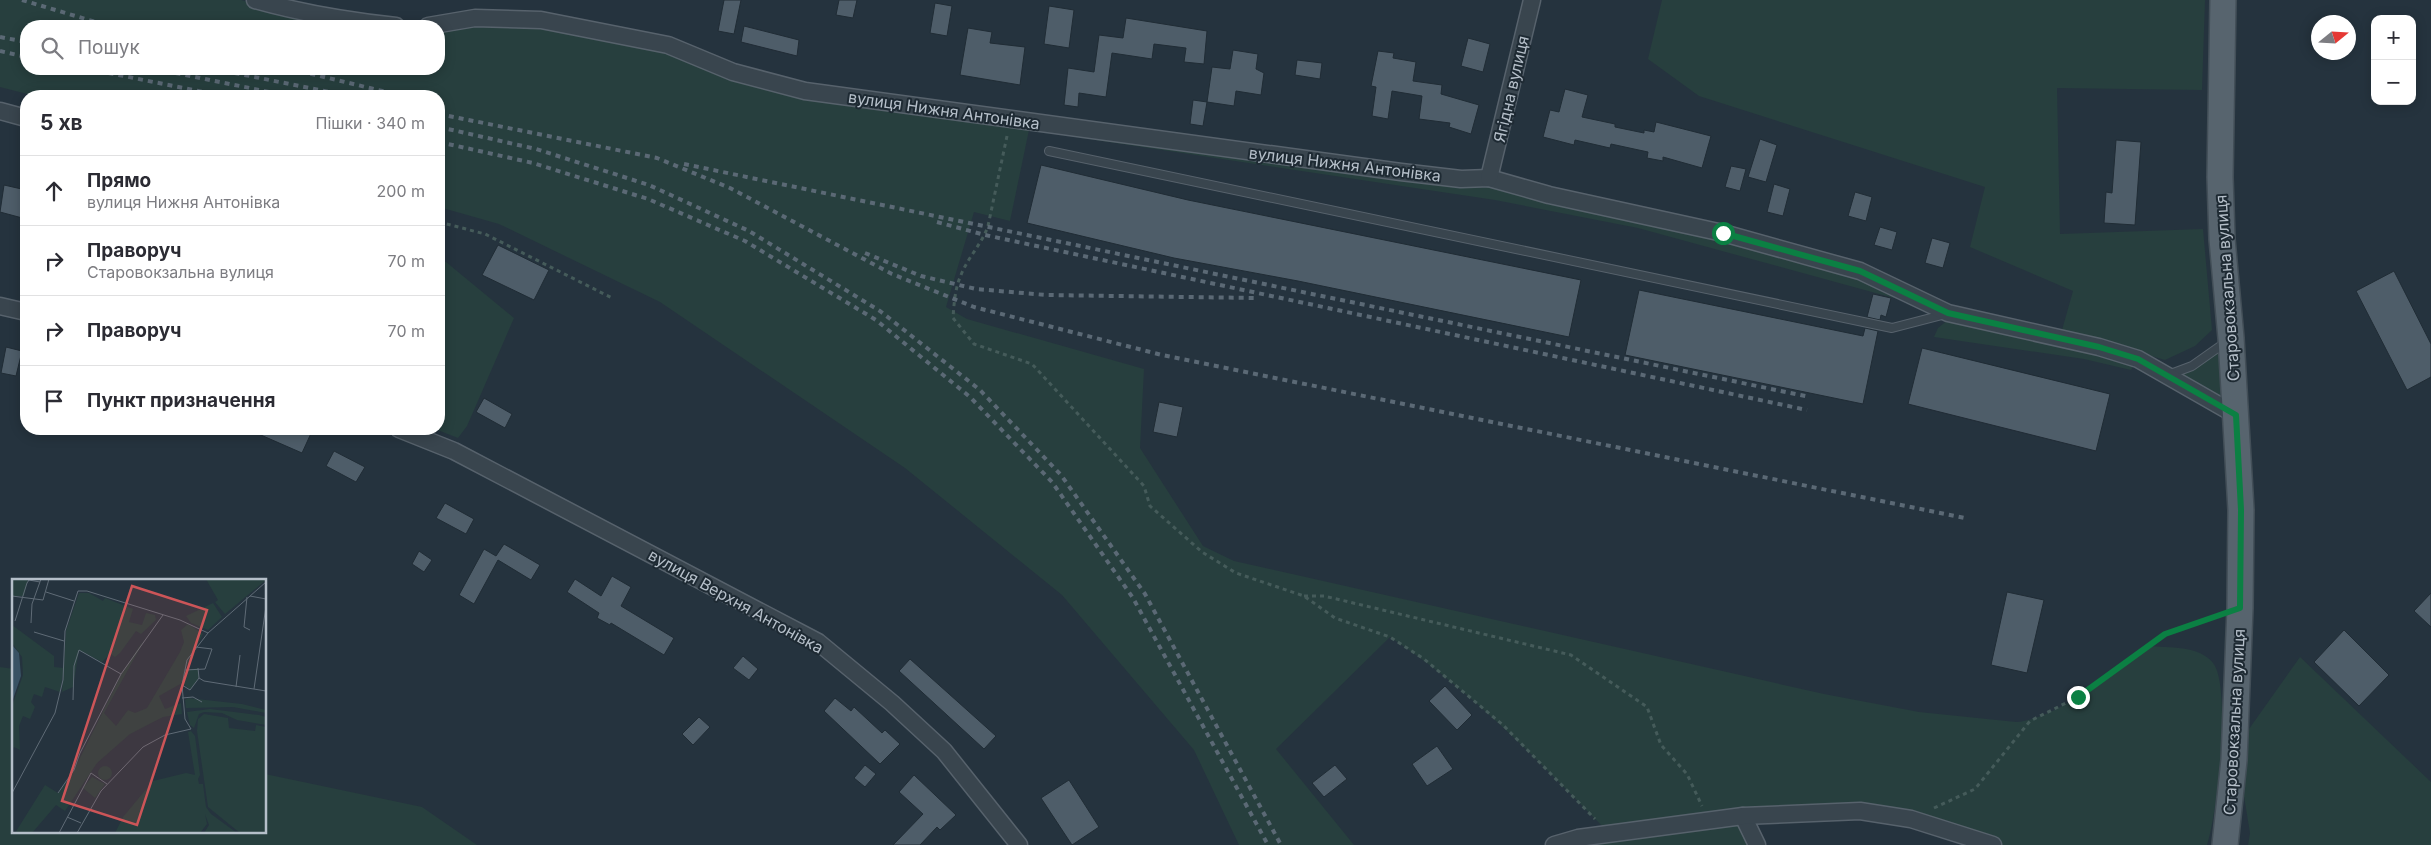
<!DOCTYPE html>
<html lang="uk">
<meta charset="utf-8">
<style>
body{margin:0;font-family:Inter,sans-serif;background:#f2f2f3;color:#2b2b33}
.controls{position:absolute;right:15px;top:15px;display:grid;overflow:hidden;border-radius:10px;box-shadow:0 2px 12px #0003}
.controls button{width:45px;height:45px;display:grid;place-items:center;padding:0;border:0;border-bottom:1px solid #e1e1e2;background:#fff;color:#2b2b33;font:25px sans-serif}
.compass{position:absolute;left:2311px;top:15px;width:45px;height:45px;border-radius:50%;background:#fff;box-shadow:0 2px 12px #0003;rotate:72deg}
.stop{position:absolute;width:15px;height:15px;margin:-11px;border:4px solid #0b8043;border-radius:50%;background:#fff}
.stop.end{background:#0b8043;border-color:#fff;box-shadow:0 1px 5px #0008}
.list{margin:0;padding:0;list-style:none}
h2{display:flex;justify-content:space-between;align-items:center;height:65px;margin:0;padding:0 20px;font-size:21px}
h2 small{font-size:16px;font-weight:400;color:#7c7c81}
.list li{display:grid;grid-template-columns:32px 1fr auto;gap:15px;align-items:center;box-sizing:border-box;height:70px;padding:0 20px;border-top:1px solid #e1e1e2}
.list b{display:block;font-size:19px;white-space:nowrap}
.list p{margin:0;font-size:16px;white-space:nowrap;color:#7c7c81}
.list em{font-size:16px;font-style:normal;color:#7c7c81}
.icon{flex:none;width:28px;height:28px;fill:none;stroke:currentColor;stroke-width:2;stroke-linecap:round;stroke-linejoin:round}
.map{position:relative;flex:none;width:2431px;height:845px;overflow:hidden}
.search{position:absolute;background:#fff;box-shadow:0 2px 12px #0003;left:20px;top:20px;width:425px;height:55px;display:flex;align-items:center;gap:12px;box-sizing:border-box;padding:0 18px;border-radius:20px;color:#7c7c81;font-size:19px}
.panel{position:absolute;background:#fff;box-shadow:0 2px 12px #0003;left:20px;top:90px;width:425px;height:345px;border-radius:20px}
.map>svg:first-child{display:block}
.green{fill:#273f3e}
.building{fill:#4e5d69;stroke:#202c35}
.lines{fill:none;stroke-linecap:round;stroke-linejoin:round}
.service-casing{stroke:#57626c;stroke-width:10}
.minor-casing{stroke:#57626c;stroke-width:19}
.primary-casing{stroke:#424e57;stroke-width:28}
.path{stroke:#455b5a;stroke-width:3;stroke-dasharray:4 4;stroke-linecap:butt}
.service{stroke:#39454e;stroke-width:8}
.minor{stroke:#39454e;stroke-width:16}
.primary{stroke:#57646e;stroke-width:25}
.rail{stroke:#5b6975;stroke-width:4;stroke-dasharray:5 5;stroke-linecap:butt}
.route{stroke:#0b8043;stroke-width:6}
.labels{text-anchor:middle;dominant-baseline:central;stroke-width:4;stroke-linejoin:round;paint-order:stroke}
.street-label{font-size:16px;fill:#b5bfc9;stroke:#1e2a33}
.inset-road{fill:none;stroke:#5f6b76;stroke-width:1}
.view{fill:#cc5558;fill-opacity:0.15;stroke:#cc5558;stroke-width:2.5}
.inset-edge{fill:none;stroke:#b5bfc9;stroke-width:2.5}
</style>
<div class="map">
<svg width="2431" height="845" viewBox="0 0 2431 845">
<rect width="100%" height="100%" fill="#25333e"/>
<!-- green -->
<g class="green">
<path d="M0 0H241L279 11 357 26H26V69H439V28L476 22 541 24 666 50 732 78 1488 186 1723 238 1858 276 1912 303 1638 228 1495 200 1029 130 1010 221 974 212 946 307 967 319 1144 369 1140 448 1203 546 1234 561 1824 694 1919 712 2016 722C2058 719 2114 671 2148 646 2169 648 2199 645 2213 663 2232 687 2217 816 2207 845H1993L1911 819 1743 816 1757 845H1578L1609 833C1540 763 1473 691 1390 637L1276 749 1354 845H1239L1194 750 1062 595 905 468 660 302 499 224 439 207V96H35L0 87Z"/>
<path d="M1662 0H2205L2202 90 2057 88 2060 234 2203 229 2212 330 2195 346 2165 360 2062 330 2073 291 1970 247 1985 187 1699 96 1648 59Z"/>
<path d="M439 262H446L514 318 467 426 458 438 435 429H439Z"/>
<path d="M1948 320 2135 363 2131 370 2084 359 1934 337 1938 328Z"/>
<path d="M2231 338 2236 415 2168 375 2192 366Z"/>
<path d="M2300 657 2431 782V845H2248L2250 833 2244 796 2249 729Z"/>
<path d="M0 667 14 669V831H265V774L422 807 477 845H0Z"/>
</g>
<!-- building -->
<g class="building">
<path d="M724 0H741L734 34 718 31Z"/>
<path d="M839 0H857L853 18 836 15Z"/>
<path d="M935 3 952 6 947 36 930 33Z"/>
<path d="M1049 6 1074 10 1069 48 1044 44Z"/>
<path d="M1126 18 1207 31 1204 64 1184 62 1186 48 1154 44 1152 59 1112 53 1106 97 1079 93 1078 107 1064 105 1068 68 1094 72 1099 35 1123 38Z"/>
<path d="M744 26 799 40 797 56 741 42Z"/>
<path d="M968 28 992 32 990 43 1025 47 1020 85 960 75Z"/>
<path d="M1468 38 1490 44 1483 72 1461 66Z"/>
<path d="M1233 50 1258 54 1256 69 1264 73 1261 95 1236 91 1234 106 1207 102 1212 67 1230 69Z"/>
<path d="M1378 51 1394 53 1393 58 1416 62 1413 81 1442 85 1441 94 1479 105 1471 134 1449 127 1450 123 1419 119 1422 96 1392 91 1388 119 1372 116 1376 87 1371 86Z"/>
<path d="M1297 60 1322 63 1320 79 1295 75Z"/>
<path d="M1565 89 1588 95 1582 117 1615 124V127L1644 133V130L1654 132 1656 122 1711 136 1702 168 1663 157V161L1647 158 1648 152 1611 144 1610 148 1575 140 1574 145 1543 137 1550 110 1559 112Z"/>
<path d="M1193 100 1207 102 1203 126 1190 124Z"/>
<path d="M1760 139 1777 145 1766 182 1748 177Z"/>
<path d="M2116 140 2141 142 2135 225 2104 223 2106 192 2112 193Z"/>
<path d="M1041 165 1188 200 1581 280 1569 337 1298 281 1174 258 1027 223Z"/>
<path d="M1731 166 1746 169 1740 191 1725 187Z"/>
<path d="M1774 184 1790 189 1783 216 1767 212Z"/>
<path d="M4 185 26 190V219L0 212Z"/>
<path d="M1855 192 1872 197 1866 221 1848 216Z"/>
<path d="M1880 227 1897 232 1892 250 1874 245Z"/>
<path d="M1932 238 1950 243 1943 268 1925 263Z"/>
<path d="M498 245 549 270 534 300 482 275Z"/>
<path d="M2394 271 2431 344V377L2407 390 2356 291Z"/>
<path d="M1639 290 1863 336 1865 328 1878 331 1863 404 1625 355Z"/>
<path d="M1873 294 1891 298 1886 317 1881 315 1880 320 1867 317Z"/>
<path d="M6 347 22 351 16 376 1 373Z"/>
<path d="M1922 348 2110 394 2096 451 1908 404Z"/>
<path d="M484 398 512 414 505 428 476 412Z"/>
<path d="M1159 402 1183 407 1177 437 1153 432Z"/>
<path d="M247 429H313L302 453Z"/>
<path d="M334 451 365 467 356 482 326 466Z"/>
<path d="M445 503 474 519 466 534 436 518Z"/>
<path d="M504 544 540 565 531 580 498 560 474 604 459 595 484 549 496 556Z"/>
<path d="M419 551 432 560 424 572 412 564Z"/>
<path d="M612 576 631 587 621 606 674 638 664 655 611 623 610 625 597 618 599 613 567 592 575 579 601 596Z"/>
<path d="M2007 592 2044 600 2027 673 1991 665Z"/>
<path d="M2431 593V627L2414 611Z"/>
<path d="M2344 630 2389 675 2359 706 2314 662Z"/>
<path d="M743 656 758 669 749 680 733 668Z"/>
<path d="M910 659 996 736 984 749 899 671Z"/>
<path d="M1445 686 1472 715 1457 730 1429 701Z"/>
<path d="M835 698 851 711 854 707 882 733 885 730 900 744 880 764 824 711Z"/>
<path d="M699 717 710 727 693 745 682 734Z"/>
<path d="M1437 746 1453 769 1427 786 1412 764Z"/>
<path d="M865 765 876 774 865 787 854 778Z"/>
<path d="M1335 765 1347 779 1324 797 1312 783Z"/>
<path d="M914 775 956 815 940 830 937 827 920 845H893L923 814 899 792Z"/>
<path d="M1069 780 1099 827 1072 845 1041 798Z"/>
</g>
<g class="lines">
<defs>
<g id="service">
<path d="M1049 151 1892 328 1946 314"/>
<path d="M2168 375 2192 366 2226 342"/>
</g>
<g id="minor">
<path d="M255 0C301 13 349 21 396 26"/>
<path d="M428 26 475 18 541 20 668 45 733 72 805 91 1401 172 1461 179 1489 178 1549 195 1723 233 1860 271 1948 313 2099 347 2138 359 2236 415"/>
<path d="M0 111 26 118"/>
<path d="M1489 178 1532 0"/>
<path d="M0 306 26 312"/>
<path d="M399 429 454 451 818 642 892 703 944 751 1019 845"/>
<path d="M1743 816 1757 845"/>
<path d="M1554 845 1578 838 1743 816 1860 811 1911 819 1993 845"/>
</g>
<path id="primary" d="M2223 0 2220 177 2222 239 2231 338 2241 510 2240 608 2234 760 2225 845"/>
</defs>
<!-- service casing -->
<use href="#service" class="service-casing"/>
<!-- minor casing -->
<use href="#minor" class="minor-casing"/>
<!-- primary casing -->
<use href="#primary" class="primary-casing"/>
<!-- path -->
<g class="path">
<path d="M1007 136 988 226C982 244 968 257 961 275 955 288 954 304 953 318L974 344 1032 364 1144 486 1150 506 1202 552 1236 573 1304 596 1335 618 1390 637 1424 659 1503 725 1595 819"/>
<path d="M439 222 485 234 612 298"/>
<path d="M1304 596H1324L1571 655 1647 707 1661 745 1687 774 1702 806"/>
<path d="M1934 808 1975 789 2030 721 2078 697 2165 634 2220 615"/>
</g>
<!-- service -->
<use href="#service" class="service"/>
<!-- minor -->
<use href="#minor" class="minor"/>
<!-- primary -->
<use href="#primary" class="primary"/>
<!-- rail -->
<g class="rail">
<path d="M22 0 109 26"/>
<path d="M0 37 26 42"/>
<path d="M0 51 26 57"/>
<path d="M89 69 223 96"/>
<path d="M156 69 289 96"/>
<path d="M215 69 349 96"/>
<path d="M291 69 403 96"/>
<path d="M439 114 657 158 730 188 892 274 974 307 1162 355 1965 518"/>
<path d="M439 127 536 149 649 185 749 231 880 311 980 390 1061 475 1145 594 1281 845"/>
<path d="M439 142 533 163 648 199 745 241 876 320 970 397 1052 482 1133 598 1268 845"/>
<path d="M684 164 1810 397"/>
<path d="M937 222 985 235 1807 410"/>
<path d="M865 253 921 276 976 289 1046 295 1257 298"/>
</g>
</g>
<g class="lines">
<!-- route -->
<path class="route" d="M1723 233 1860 271 1948 313 2099 347 2138 359 2236 415 2241 510 2240 608 2165 634 2078 697"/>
</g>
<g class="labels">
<!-- street labels -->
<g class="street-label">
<text transform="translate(1511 89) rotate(-77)">Ягідна вулиця</text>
<text transform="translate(944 110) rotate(8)">вулиця Нижня Антонівка</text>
<text transform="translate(1345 164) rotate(7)">вулиця Нижня Антонівка</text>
<text transform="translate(2227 288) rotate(-94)">Старовокзальна вулиця</text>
<text transform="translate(736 601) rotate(29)">вулиця Верхня Антонівка</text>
<text transform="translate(2234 722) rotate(-87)">Старовокзальна вулиця</text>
</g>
</g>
<!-- overview -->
<g transform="translate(12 579)">
<rect width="254" height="254" fill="#25333e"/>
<path d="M0 0H16L12 17H0ZM194 0H254V1L213 35 203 23 206 21ZM67 14H77L91 22 93 19 121 30 117 43 130 46 134 34 143 36 144 41 129 55 124 52 108 74 103 78 98 75 90 83 67 71 61 108 50 113 54 52ZM201 24 210 38 196 51 179 44 174 37ZM176 45 191 55 173 91 186 89 187 99 178 111 170 104 147 117 153 130 169 124 170 135 151 138 118 155 85 184 53 232 44 226 20 254H3L33 206 46 214 59 197 109 96 128 66 132 62 92 134 104 147 116 131 123 134 135 129 168 73 172 63 169 51ZM0 46 42 77V88L52 89 48 113 33 108 30 118 22 115 19 123 23 128 18 140 11 137 7 147 8 171 2 168 0 171V127L11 96 10 78 0 64ZM176 119 230 125 254 131V134L221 128 174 129 173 121ZM198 130 247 136 254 138V146L225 141 210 134 192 133 187 135 182 149 178 146 175 133ZM192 135 216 139 217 149 243 152 244 146 254 148V254H228L196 228 185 152 186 140ZM179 152 183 157 188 196 186 200 187 205H191L194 228 199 235 225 254H192L197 246 193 235 195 245 188 254H103L111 238 141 202 174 194 183 196 176 153ZM86 194a7 7 0 1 1 14 0a7 7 0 1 1-14 0ZM80 198 93 205 83 219 71 209Z" fill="#273f3e"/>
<path d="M0 66 7 74 9 97 0 123Z" fill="#395264"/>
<path class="inset-road" d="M34 13 62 22M0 17 31 21 37 0M238 17 254 20M235 18 232 48 238 51M3 42 15 4 17 1 28 3M19 44 20 25 29 0M22 53 52 62M186 89 187 99 192 102 254 112M173 91 193 90 200 70 184 68M170 106 178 111 187 99M224 108 228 76M242 110 254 27M170 119 181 118 190 123M61 121 62 87 67 71 109 95M0 214 43 134 51 101 53 52 66 12H75L168 41 196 54 254 3M46 214 62 191 68 174 109 95 151 36M55 238 69 244M47 254 79 194 95 205M65 254 89 212 131 168 153 156 179 150 173 140 170 106 175 81 196 54"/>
<path class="view" d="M120 7 195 31 125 246 50 222Z"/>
<rect width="254" height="254" class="inset-edge"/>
</g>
</svg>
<div class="controls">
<button>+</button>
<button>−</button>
</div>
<svg class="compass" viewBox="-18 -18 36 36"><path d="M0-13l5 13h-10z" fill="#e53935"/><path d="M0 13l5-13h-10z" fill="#7c7c81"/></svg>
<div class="stop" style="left:1723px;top:233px"></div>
<div class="stop end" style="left:2078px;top:697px"></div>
<div class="search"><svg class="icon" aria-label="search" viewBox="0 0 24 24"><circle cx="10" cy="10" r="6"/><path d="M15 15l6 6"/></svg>Пошук</div>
<section class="panel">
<h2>5 хв<small>Пішки · 340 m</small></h2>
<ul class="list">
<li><svg class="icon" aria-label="ahead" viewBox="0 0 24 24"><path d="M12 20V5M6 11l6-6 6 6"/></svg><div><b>Прямо</b><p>вулиця Нижня Антонівка</p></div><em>200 m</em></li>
<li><svg class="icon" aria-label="right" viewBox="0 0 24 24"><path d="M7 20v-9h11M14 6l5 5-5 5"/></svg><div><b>Праворуч</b><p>Старовокзальна вулиця</p></div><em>70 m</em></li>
<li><svg class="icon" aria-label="right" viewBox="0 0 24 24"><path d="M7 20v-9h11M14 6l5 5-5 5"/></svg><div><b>Праворуч</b></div><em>70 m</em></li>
<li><svg class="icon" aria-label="arrive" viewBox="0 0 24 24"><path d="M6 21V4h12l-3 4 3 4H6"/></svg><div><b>Пункт призначення</b></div></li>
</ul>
</section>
</div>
